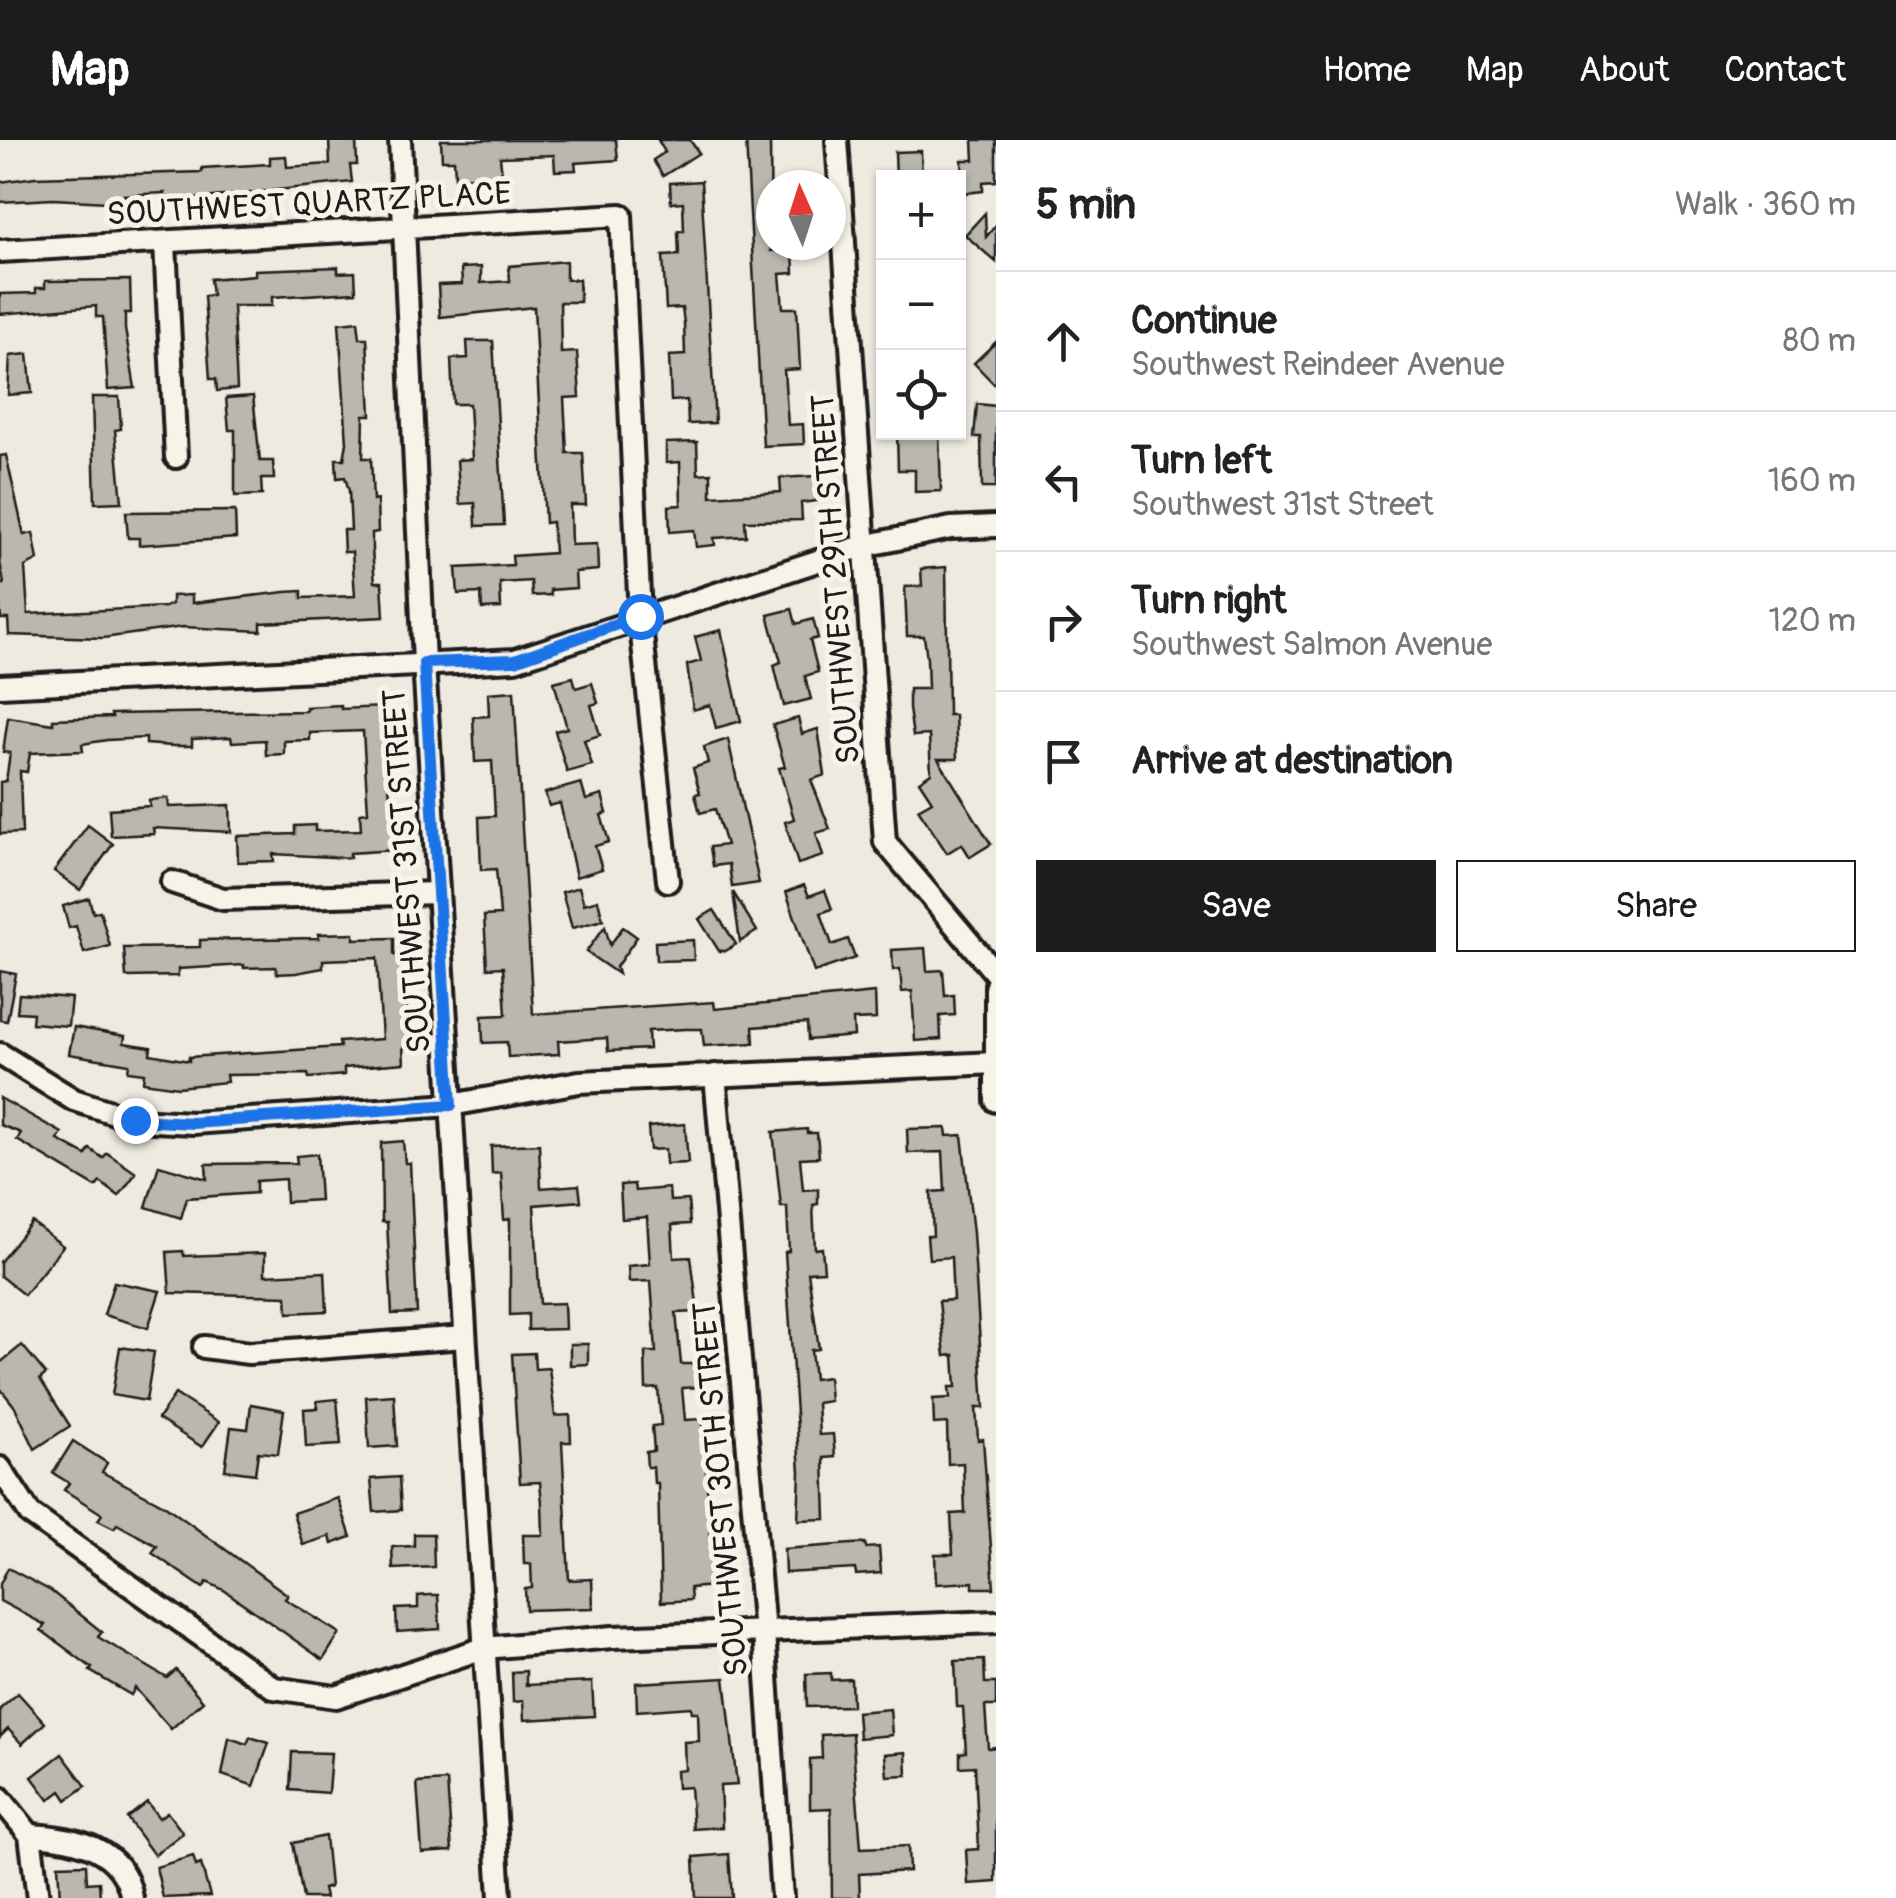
<!DOCTYPE html>
<meta charset="utf-8">
<style>
body{margin:0;font-family:Pangolin,sans-serif;background:#f6f6f6;color:#222}
.controls{position:absolute;right:30px;top:30px;display:grid;overflow:hidden;border-radius:0px;box-shadow:0 2px 8px #0004}
.controls button{width:90px;height:90px;display:grid;place-items:center;padding:0;border:0;border-bottom:2px solid #e0e0e0;background:#fff;color:#222;font:50px sans-serif}
.compass{position:absolute;left:756px;top:30px;width:90px;height:90px;border-radius:50%;background:#fff;box-shadow:0 2px 8px #0004;rotate:357deg}
.stop{position:absolute;width:30px;height:30px;margin:-22px;border:8px solid #1a73e8;border-radius:50%;background:#fff}
.stop.end{background:#1a73e8;border-color:#fff;box-shadow:0 2px 10px #0008}
.list{margin:0;padding:0;list-style:none}
h2{display:flex;justify-content:space-between;align-items:center;height:130px;margin:0;padding:0 40px;font-size:42px}
h2 small{font-size:32px;font-weight:400;color:#767676}
.list li{display:grid;grid-template-columns:65px 1fr auto;gap:30px;align-items:center;box-sizing:border-box;height:140px;padding:0 40px;border-top:2px solid #e0e0e0}
.list b{display:block;font-size:38px;white-space:nowrap}
.list p{margin:0;font-size:32px;white-space:nowrap;color:#767676}
.list em{font-size:32px;font-style:normal;color:#767676}
.actions{display:flex;gap:20px;padding:30px 40px}
.actions a{flex:1;padding:22px 0;border:2px solid #1c1c1c;border-radius:0px;text-align:center;font-size:35px;color:#1c1c1c}
.actions .main{background:#1c1c1c;color:#fff}
.icon{flex:none;width:55px;height:55px;fill:none;stroke:currentColor;stroke-width:2;stroke-linecap:round;stroke-linejoin:round}
.map{position:relative;flex:none;width:996px;height:1758px;overflow:hidden}
header{display:flex;align-items:center;gap:60px;box-sizing:border-box;height:140px;padding:0 50px;background:#1c1c1c;color:#fff}
header strong{font-size:48px}
nav{display:flex;gap:55px;margin-inline-start:auto;font-size:35px}
main{display:flex}
aside{flex:1;background:#fff}
.map>svg:first-child{display:block}
.building{fill:#bab7af;stroke:#1c1c1c;stroke-width:2.5}
.lines{fill:none;stroke-linecap:round;stroke-linejoin:round}
.minor-casing{stroke:#1c1c1c;stroke-width:28}
.minor{stroke:#f7f3e8;stroke-width:20}
.route{stroke:#1a73e8;stroke-width:12}
.labels{text-anchor:middle;dominant-baseline:central;stroke-width:10;stroke-linejoin:round;paint-order:stroke}
.street-label{font-size:32px;fill:#1c1c1c;stroke:#f7f3e8}
</style>
<header>
<strong>Map</strong>
<nav><a>Home</a><a>Map</a><a>About</a><a>Contact</a></nav>
</header>
<main>
<div class="map">
<svg width="996" height="1758" viewBox="0 0 996 1758">
<rect width="100%" height="100%" fill="#eeeae0"/>
<filter id="ink" filterUnits="userSpaceOnUse"><feTurbulence type="fractalNoise" baseFrequency=".01" numOctaves="2"/><feDisplacementMap in="SourceGraphic" scale="20" xChannelSelector="R" yChannelSelector="G"/><feConvolveMatrix kernelMatrix="1 2 1 2 8 2 1 2 1" color-interpolation-filters="sRGB"/></filter>
<g filter="url(#ink)">
<!-- building -->
<g class="building">
<path d="M329 0H356L357 25H350L352 42 195 59 165 60V53L124 55V63L53 59 0 62V42L35 37 202 32V28L270 24V17L286 16 287 27 330 24Z"/>
<path d="M441 0H616L618 20 575 23 576 30 555 31 554 15 500 17 502 35 455 37 454 20H442Z"/>
<path d="M658 0H690L699 13 663 36 653 20 665 12Z"/>
<path d="M746 0H770L771 111 793 109 794 133 780 134 783 168H797L800 229 784 230 788 285 803 284 804 304 763 306Z"/>
<path d="M973 0H996V41L983 42V51L964 53 962 20H974Z"/>
<path d="M921 11 922 38H896L895 12Z"/>
<path d="M701 41 715 283 688 284 687 260 671 261 669 216 685 215 684 183 682 168 666 169 663 116 679 115 678 91H684L683 62 671 63 670 43Z"/>
<path d="M985 73 986 97 996 85V122L965 95Z"/>
<path d="M566 121V140L579 139 580 162H560L561 213 577 212 580 257 564 258 567 313H583L586 365H570L571 405 597 404 598 430 575 432 576 448 550 450 551 455 532 456 531 441 500 443 501 468 482 469 481 453 458 454 456 428 513 425 512 416 554 413 552 382 545 383 534 167 440 177 438 145 462 144 461 128 481 127V143L510 141 509 126Z"/>
<path d="M338 127V133L355 132 356 152 272 157V166H233L237 249 217 251 216 239H210L204 156 212 155 210 139 255 135V130Z"/>
<path d="M130 140 131 173H125V189L135 248 108 250 103 177H96V166L0 174V154L36 153V148H45V141Z"/>
<path d="M358 181 360 198H367L371 275H364L363 318H371L373 361 377 360 378 392 372 393V410L375 442H382L384 477 261 483V491L183 487 103 498 9 495 8 479H1L0 466V444H4L0 422V316L6 315 24 395 33 393 38 420 25 427 28 474 165 467 172 464V456L192 455V463L285 452 302 451V458L355 456 352 412H344L343 390H351L349 351 345 337 337 338 336 319H344L347 303 339 183Z"/>
<path d="M467 201H493L504 385 476 386 475 363 460 364 457 320 472 319 469 264H453L451 219 468 218Z"/>
<path d="M996 202V246L974 223Z"/>
<path d="M28 214 32 253 8 255 10 216Z"/>
<path d="M253 256 260 321H273L274 339H261L262 355 235 356V290H229L226 258Z"/>
<path d="M92 257H119L121 289 115 290 122 362 95 363Z"/>
<path d="M977 264 996 266V348H982L981 297H974Z"/>
<path d="M897 292H939L941 351 915 352V330H898Z"/>
<path d="M697 302 698 334 711 333V356L781 352 780 338 816 336 817 361 801 363 802 380 745 381 746 396 714 398 715 405 696 407 694 390 670 392 669 366 681 365 680 322 666 323V303Z"/>
<path d="M235 371 236 398 139 405V398H128L126 372Z"/>
<path d="M946 427 948 575H955L957 619H938L991 704 970 717 962 704 947 713 918 669 932 661 919 641 931 633 929 595 913 596 909 569V549H928L927 519 924 496H907L905 447 922 446 921 429Z"/>
<path d="M792 469 796 484 813 479 818 498 810 500 818 532 805 536 811 559 784 566 774 525 781 522 768 475Z"/>
<path d="M721 490 741 581 716 588 710 565 693 570 687 525 701 521 695 497Z"/>
<path d="M573 537 576 548 592 543 598 563 591 565 600 595 584 600 592 625 567 632 555 591 567 588 554 542Z"/>
<path d="M514 551 533 874 714 862 715 869 875 853 876 879 853 880 854 896 808 900 807 883 753 887 754 903 704 906 702 889H686L648 891 649 909 608 911 607 898 558 901 559 914 508 917 507 902 483 903 482 876 506 875 503 827 487 828 484 776 500 775 496 729 481 730 479 677 495 676 492 621 475 622 473 577 489 576 488 553Z"/>
<path d="M341 565V569L383 567 394 710 350 713V718L273 714 274 721 238 722 237 696 295 694V686L315 685V691L361 690 360 673 368 672 363 591 310 593V600L284 601V614L266 615 265 600 232 602 231 597 192 599V606H173L146 604V598L107 600 82 604 83 611 30 613 27 632 20 631 22 693 0 694V642L6 641 10 613 3 612 8 577 53 584V579L112 577 111 574 306 571V567Z"/>
<path d="M798 578 802 594 818 589 825 635 811 640 830 689 816 693 823 716 798 724 785 682 794 679 779 628 785 627 773 585Z"/>
<path d="M728 599 759 743 732 747 729 724 713 726 710 707 726 705 715 669 700 673 695 654 700 653 693 628 708 623 704 607Z"/>
<path d="M581 643 586 660 602 655 607 673 601 675 609 702 595 706 602 729 576 737 560 663 549 666 545 653Z"/>
<path d="M168 658 169 667 230 665 231 692 153 688 154 694 111 696 109 669 150 666 149 660Z"/>
<path d="M88 685 113 704 80 750 54 731Z"/>
<path d="M804 745 809 756 825 750 832 769 821 773 832 805 848 799 855 818 814 832 786 752Z"/>
<path d="M579 747 584 764 598 760 603 780 572 788 562 752Z"/>
<path d="M733 752 757 791 740 802Z"/>
<path d="M89 758 93 773 100 771 110 806 84 813 76 786 69 788 63 766Z"/>
<path d="M714 770 736 804 725 811H719L699 779Z"/>
<path d="M605 786 610 805 623 787 637 797 616 827 618 834 586 812Z"/>
<path d="M354 793V799L394 798V815L404 814 409 908H403L404 923 344 928V935L309 938 308 934 226 935 227 942 178 947 143 942 144 933 128 931 129 924 69 914 74 887 125 896 124 903 151 907 150 914 189 921V917L340 907 339 902 382 899 377 818 323 820V828L296 833 277 834 276 827 244 828V825L178 829V836L126 837 124 808 200 807V800L319 798 318 794Z"/>
<path d="M693 800 694 820 656 821 655 802Z"/>
<path d="M925 808 927 831 943 830 945 856 954 855 955 875 940 876 941 899 915 901 912 851 902 852 900 829 893 830 892 810Z"/>
<path d="M0 831 16 834 7 881 0 880Z"/>
<path d="M19 854 71 858 68 886 32 883 33 873 17 872Z"/>
<path d="M0 958 62 993 58 1000 86 1015 90 1009 103 1018 107 1013 136 1033 119 1056 100 1042 96 1047 17 1000 21 993 0 985Z"/>
<path d="M685 984 688 1023 666 1024 665 1009 650 1010 648 987Z"/>
<path d="M946 988 947 996 962 995 973 1093 984 1268H976L978 1300 983 1299 994 1448H973V1442L936 1444 935 1414H953L951 1374 965 1373 963 1323 948 1324 947 1283 934 1284 933 1259 950 1258 949 1247H956L954 1215 945 1216 939 1161 953 1160 951 1117 929 1119 927 1096H933L931 1052 945 1051 943 1012 908 1013 907 989Z"/>
<path d="M807 989V993H817L819 1017 800 1018 803 1050 818 1049V1064L813 1065 815 1109 822 1108 824 1131 808 1132 819 1209 811 1210 814 1239 828 1237 830 1261 817 1263 819 1295 833 1294 835 1317 824 1318 826 1379 798 1380 800 1332 785 1112 789 1111 787 1067H781L773 992Z"/>
<path d="M403 1001 405 1023H410L417 1173 392 1174 387 1082H382L381 1003Z"/>
<path d="M539 1004 541 1048 579 1045 581 1061 534 1065 540 1164 564 1163 565 1189 528 1190V1174L510 1175V1079L504 1080 501 1033 492 1034 491 1006Z"/>
<path d="M317 1014 320 1060 286 1062 285 1039 256 1041V1053L187 1058 181 1078 146 1067 159 1025 207 1039 206 1024 297 1023 296 1016Z"/>
<path d="M634 1044 635 1051 669 1048 670 1061 688 1060 690 1084 672 1085 674 1118 691 1117 698 1172 676 1173 681 1224H700L701 1247 682 1248 685 1280 703 1279 713 1446 690 1448 691 1460 661 1462 658 1343H654L653 1327H647L646 1312 654 1311 652 1286 661 1285 658 1248 646 1249 645 1212H656L651 1141 629 1142 628 1126 650 1124 647 1077 622 1079 620 1045Z"/>
<path d="M32 1082 63 1106 24 1155 0 1136V1122Z"/>
<path d="M183 1111 184 1116 265 1113V1135L325 1132 327 1171 288 1173 287 1156 170 1153 167 1112Z"/>
<path d="M114 1142 160 1151 148 1188 104 1175Z"/>
<path d="M570 1204H588V1224L570 1225Z"/>
<path d="M22 1205 46 1234 40 1239 70 1286 35 1309 15 1267 0 1248V1223Z"/>
<path d="M120 1207 154 1212 146 1261 112 1255Z"/>
<path d="M534 1213 535 1229 549 1228 555 1276 570 1275 571 1302H562L569 1440 592 1439 593 1468 526 1470 525 1449 532 1448 531 1424H524L523 1395H543L542 1363 540 1342 520 1343 512 1214Z"/>
<path d="M175 1254 219 1282 202 1307 158 1279Z"/>
<path d="M394 1255 397 1306 369 1308 366 1257Z"/>
<path d="M337 1259 341 1305 306 1307 304 1269 318 1268 317 1261Z"/>
<path d="M251 1264 284 1270 278 1314 258 1312 255 1334 225 1330 231 1287 248 1289Z"/>
<path d="M73 1301 107 1323 102 1332 164 1365 288 1455 285 1459 340 1493 323 1520 224 1450 207 1442 203 1448 152 1413 157 1406 117 1384 114 1388 98 1380 102 1374 64 1350 69 1343 53 1333Z"/>
<path d="M399 1337 401 1370 374 1372 371 1339Z"/>
<path d="M338 1358 351 1397 332 1404 330 1396 303 1405 293 1373Z"/>
<path d="M414 1394H433L434 1427 393 1429 392 1407 414 1406Z"/>
<path d="M865 1403 866 1408 879 1407 881 1433 856 1435 855 1429 785 1433 784 1409Z"/>
<path d="M8 1428 51 1451 102 1492 98 1497 167 1538 176 1530 203 1561 171 1589 135 1548 131 1555 90 1531 92 1528 41 1490 45 1485 0 1461V1444Z"/>
<path d="M429 1455H438L440 1489 397 1492 396 1469 418 1468V1456Z"/>
<path d="M984 1520 985 1543H996V1566H985L988 1608 996 1607V1742L968 1744 966 1710 979 1709 975 1626 960 1627V1613L966 1612 963 1567H957L955 1521Z"/>
<path d="M526 1531V1545L592 1542 594 1576 524 1580 523 1561 513 1562 512 1532Z"/>
<path d="M831 1533V1540L851 1539 852 1566 807 1567 806 1534Z"/>
<path d="M725 1538 737 1645 720 1646 722 1687 693 1689 690 1647 677 1648 676 1631 685 1630 684 1602 699 1601 698 1572H692L691 1567 637 1571 636 1543Z"/>
<path d="M18 1553 45 1583 22 1604 8 1589 0 1597V1569Z"/>
<path d="M890 1569 892 1595 859 1598 857 1572Z"/>
<path d="M852 1593 861 1708 908 1706 909 1731 859 1734 860 1758H832L831 1668 810 1669V1619L822 1618 821 1595Z"/>
<path d="M250 1597 269 1603 254 1646 222 1635 229 1598 247 1604Z"/>
<path d="M292 1612 331 1613 328 1653 290 1650Z"/>
<path d="M906 1612 907 1635 887 1636 885 1614Z"/>
<path d="M62 1614 86 1646 67 1660 61 1651 49 1660 32 1637Z"/>
<path d="M447 1641 452 1711 422 1713 417 1643Z"/>
<path d="M147 1662 159 1678 167 1672 183 1693 154 1715 127 1678Z"/>
<path d="M325 1696 330 1747 323 1749 325 1758H303L293 1703Z"/>
<path d="M729 1714 732 1758H696L694 1717Z"/>
<path d="M193 1716 196 1726 201 1724 210 1756 163 1758 156 1727Z"/>
<path d="M86 1724 87 1743 99 1742 100 1758H60L58 1725Z"/>
</g>
<g class="lines">
<defs>
<g id="minor">
<path d="M400 0 424 523 500 1758"/>
<path d="M837 0 885 702 996 834"/>
<path d="M165 104 176 317"/>
<path d="M0 111 621 75 640 476 668 741"/>
<path d="M0 546 515 520 863 406 951 388 996 386"/>
<path d="M172 742 223 759 438 753"/>
<path d="M996 845V961"/>
<path d="M0 914 74 960 135 980 193 983 451 965 579 942 996 923"/>
<path d="M715 935 764 1492 782 1758"/>
<path d="M204 1207 249 1213 465 1197"/>
<path d="M0 1328 30 1374 274 1548 336 1557 484 1508 613 1497 996 1482"/>
<path d="M0 1658 30 1695 38 1758"/>
<path d="M30 1695C74 1697 123 1707 132 1758"/>
</g>
</defs>
<!-- minor casing -->
<use href="#minor" class="minor-casing"/>
<!-- minor -->
<use href="#minor" class="minor"/>
</g>
</g>
<g class="lines" filter="url(#ink)">
<!-- route -->
<path class="route" d="M135 980 193 983 451 965 424 523 515 520 640 476"/>
</g>
<g class="labels">
<!-- street labels -->
<g class="street-label">
<text transform="translate(309 64) rotate(-3)">SOUTHWEST QUARTZ PLACE</text>
<text transform="translate(836 439) rotate(-94)">SOUTHWEST 29TH STREET</text>
<text transform="translate(407 731) rotate(-94)">SOUTHWEST 31ST STREET</text>
<text transform="translate(721 1349) rotate(-95)">SOUTHWEST 30TH STREET</text>
</g>
</g>
</svg>
<div class="controls">
<button>+</button>
<button>−</button>
<button><svg class="icon" aria-label="locate" viewBox="0 0 24 24"><circle cx="12" cy="12" r="6"/><path d="M12 2v4M12 18v4M2 12h4M18 12h4"/></svg></button>
</div>
<svg class="compass" viewBox="-18 -18 36 36"><path d="M0-13l5 13h-10z" fill="#e53935"/><path d="M0 13l5-13h-10z" fill="#767676"/></svg>
<div class="stop" style="left:640px;top:476px"></div>
<div class="stop end" style="left:135px;top:980px"></div>
</div>
<aside>
<h2>5 min<small>Walk · 360 m</small></h2>
<ul class="list">
<li><svg class="icon" aria-label="ahead" viewBox="0 0 24 24"><path d="M12 20V5M6 11l6-6 6 6"/></svg><div><b>Continue</b><p>Southwest Reindeer Avenue</p></div><em>80 m</em></li>
<li><svg class="icon" aria-label="left" viewBox="0 0 24 24"><path d="M17 20v-9H6M10 6l-5 5 5 5"/></svg><div><b>Turn left</b><p>Southwest 31st Street</p></div><em>160 m</em></li>
<li><svg class="icon" aria-label="right" viewBox="0 0 24 24"><path d="M7 20v-9h11M14 6l5 5-5 5"/></svg><div><b>Turn right</b><p>Southwest Salmon Avenue</p></div><em>120 m</em></li>
<li><svg class="icon" aria-label="arrive" viewBox="0 0 24 24"><path d="M6 21V4h12l-3 4 3 4H6"/></svg><div><b>Arrive at destination</b></div></li>
</ul>
<div class="actions"><a class="main">Save</a><a>Share</a></div>
</aside>
</main>
